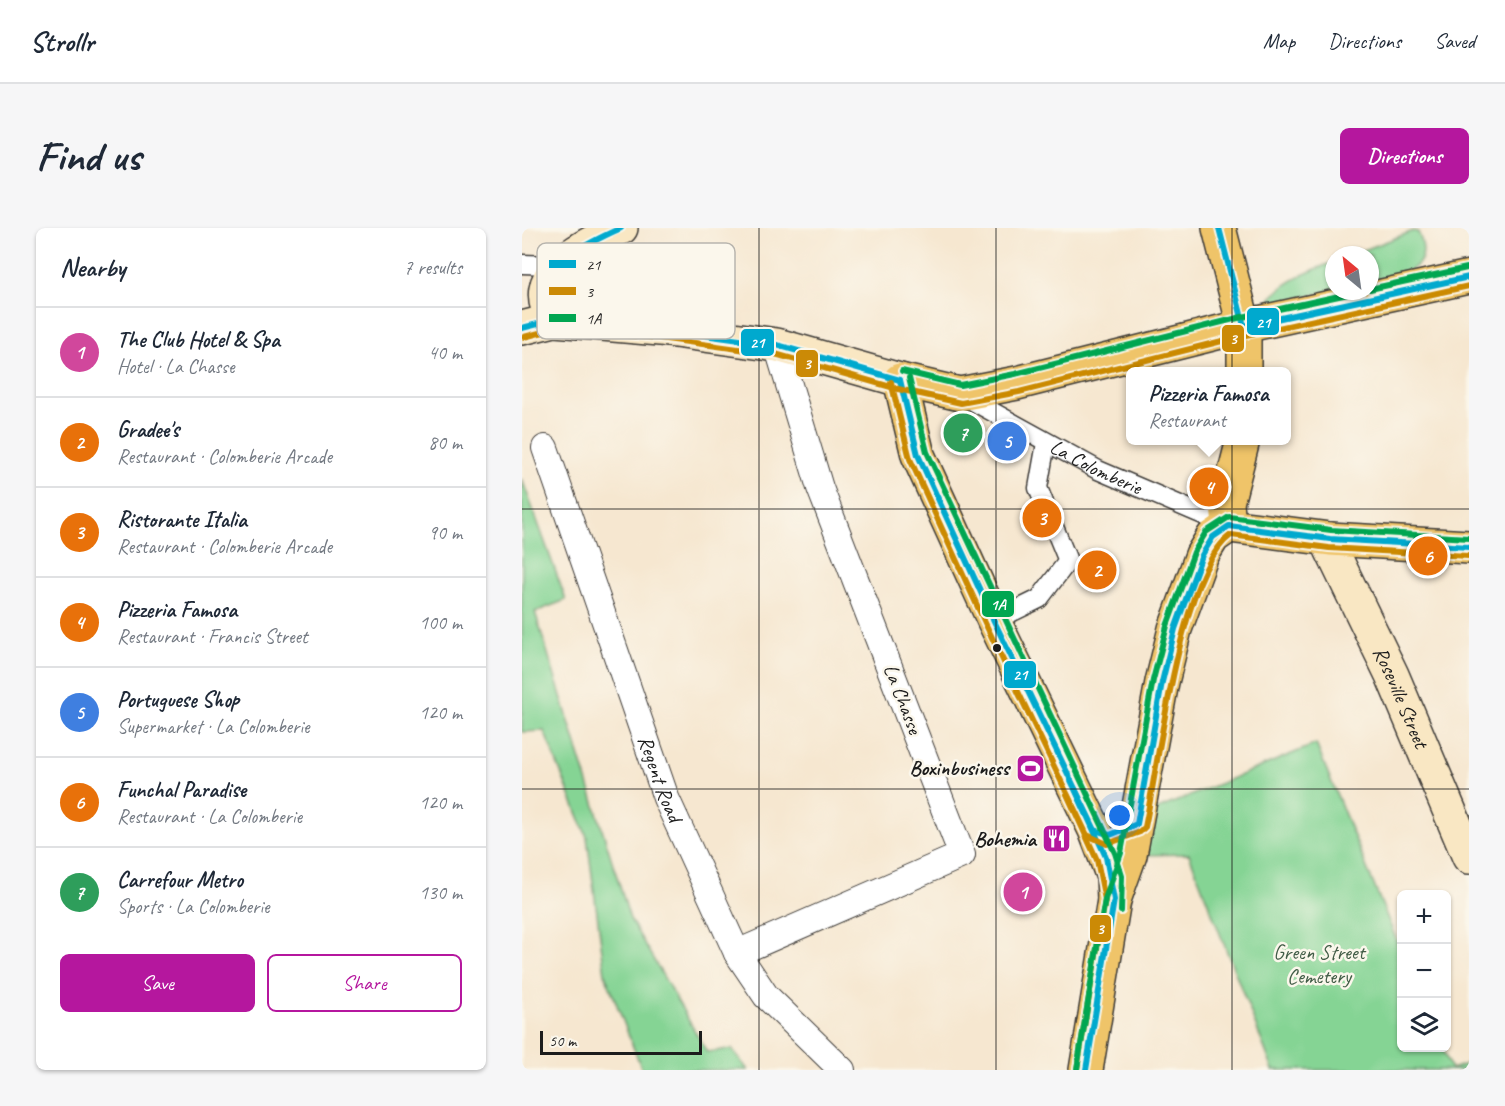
<!DOCTYPE html>
<meta charset="utf-8">
<style>
body{margin:0;font-family:Caveat,sans-serif;background:#f6f6f7;color:#1f2937}
.controls{position:absolute;right:18px;bottom:18px;display:grid;overflow:hidden;border-radius:9px;box-shadow:0 2px 4px #0004}
.controls button{width:54px;height:54px;display:grid;place-items:center;padding:0;border:0;border-bottom:2px solid #e0e1e3;background:#fff;color:#1f2937;font:30px sans-serif}
.compass{position:absolute;left:803px;top:18px;width:54px;height:54px;border-radius:50%;background:#fff;box-shadow:0 2px 4px #0004;rotate:331deg}
.scale{position:absolute;left:18px;bottom:15px;width:162px;box-sizing:border-box;padding-left:6px;border:3px solid #1c1c1c;border-top:0;font-size:16px;line-height:21px;white-space:nowrap;color:#1c1c1c;-webkit-text-stroke:4px #fbf7ec;paint-order:stroke}
.you{position:absolute;left:598px;top:588px;width:21px;height:21px;margin:-15px;border:4px solid #fff;border-radius:50%;background:#1a73e8;box-shadow:0 0 0 9px #1a73e833}
.badge{display:grid;place-items:center;width:39px;height:39px;border-radius:50%;background:#b5179e;color:#fff;font-size:20px;font-weight:700}
.pin{position:absolute;translate:-50% -50%;border:3px solid #fff;box-shadow:0 2px 6px #0006}
.popup{position:absolute;left:604px;top:139px;width:165px;height:78px;box-sizing:border-box;display:grid;place-content:center;border-radius:9px;background:#fff;filter:drop-shadow(0 2px 4px #0005);font-size:20px;white-space:nowrap;color:#747a83}
.popup b{font-size:22px;color:#1f2937}
.popup::after{content:'';position:absolute;left:50%;top:100%;margin-left:-12px;border:12px solid transparent;border-top-color:#fff}
.list{margin:0;padding:0;list-style:none}
h2{display:flex;justify-content:space-between;align-items:center;height:78px;margin:0;padding:0 24px;font-size:26px}
h2 small{font-size:20px;font-weight:400;color:#747a83}
.list li{display:grid;grid-template-columns:39px 1fr auto;gap:18px;align-items:center;box-sizing:border-box;height:90px;padding:0 24px;border-top:2px solid #e0e1e3}
.list b{display:block;font-size:22px;white-space:nowrap}
.list p{margin:0;font-size:20px;white-space:nowrap;color:#747a83}
.list em{font-size:20px;font-style:normal;color:#747a83}
.actions{display:flex;gap:12px;padding:18px 24px}
.actions a{flex:1;padding:14px 0;border:2px solid #b5179e;border-radius:9px;text-align:center;font-size:21px;color:#b5179e}
.actions .main{background:#b5179e;color:#fff}
.icon{flex:none;width:33px;height:33px;fill:none;stroke:currentColor;stroke-width:2;stroke-linecap:round;stroke-linejoin:round}
.map{position:relative;flex:none;width:947px;height:842px;overflow:hidden;border-radius:9px}
header{display:flex;align-items:center;gap:36px;box-sizing:border-box;height:84px;padding:0 30px;background:#fff;border-bottom:2px solid #e0e1e3}
header strong{font-size:28px}
nav{display:flex;gap:33px;margin-inline-start:auto;font-size:21px}
.intro{display:flex;align-items:center;justify-content:space-between;box-sizing:border-box;height:144px;padding:0 36px}
h1{margin:0;font-size:42px}
.button{padding:15px 27px;border-radius:9px;background:#b5179e;color:#fff;font-size:21px;font-weight:700}
main{display:flex;gap:36px;padding:0 36px}
aside{flex:1;background:#fff;border-radius:9px;box-shadow:0 2px 4px #0004}
.map>svg:first-child{display:block}
.green{fill:#85d494;stroke:#507858;stroke-width:1.5}
.lines{fill:none;stroke-linecap:round;stroke-linejoin:round}
.pedestrian-casing{stroke:#3d3a37;stroke-width:21}
.minor-casing{stroke:#3d3a37;stroke-width:28}
.secondary-casing{stroke:#3d3a37;stroke-width:36}
.primary-casing{stroke:#3d3a37;stroke-width:36}
.pedestrian{stroke:#fff;stroke-width:18}
.minor{stroke:#fff;stroke-width:26}
.secondary{stroke:#f9e7c3;stroke-width:33}
.primary{stroke:#efc469;stroke-width:33}
.bus-1-casing{stroke:#fbf7ec;stroke-width:10}
.bus-2-casing{stroke:#fbf7ec;stroke-width:10}
.bus-3-casing{stroke:#fbf7ec;stroke-width:10}
.bus-1{stroke:#00a9ce;stroke-width:6}
.bus-2{stroke:#cb8a06;stroke-width:6}
.bus-3{stroke:#00a651;stroke-width:6}
.grid{fill:none;stroke:#1c1c1c;stroke-width:1.5;stroke-opacity:0.55}
.bus-dot{fill:#1c1c1c;stroke:#fbf7ec;stroke-width:2}
.labels{text-anchor:middle;dominant-baseline:central;stroke-width:5;stroke-linejoin:round;paint-order:stroke}
.street-label{font-size:21px;fill:#1c1c1c;stroke:#fbf7ec}
.poi-label{font-size:21px;font-weight:bold;fill:#1c1c1c;stroke:#fbf7ec;text-anchor:end}
.park-label{font-size:21px;fill:#415c46;stroke:#fbf7ec}
.key{fill:#fbf7ec;stroke:#b8b5ae;stroke-width:1.5}
.key-label{font-size:16px;fill:#1c1c1c}
.line-badge{stroke:#fbf7ec;stroke-width:2}
.badge-label{font-size:16px;text-anchor:middle;font-weight:bold;fill:#fff}
</style>
<header>
<strong>Strollr</strong>
<nav><a>Map</a><a>Directions</a><a>Saved</a></nav>
</header>
<div class="intro"><h1>Find us</h1><a class="button">Directions</a></div>
<main>
<aside>
<h2>Nearby<small>7 results</small></h2>
<ul class="list">
<li><span class="badge" style="background:#d1479c">1</span><div><b>The Club Hotel &amp; Spa</b><p>Hotel · La Chasse</p></div><em>40 m</em></li>
<li><span class="badge" style="background:#e8710a">2</span><div><b>Gradee's</b><p>Restaurant · Colomberie Arcade</p></div><em>80 m</em></li>
<li><span class="badge" style="background:#e8710a">3</span><div><b>Ristorante Italia</b><p>Restaurant · Colomberie Arcade</p></div><em>90 m</em></li>
<li><span class="badge" style="background:#e8710a">4</span><div><b>Pizzeria Famosa</b><p>Restaurant · Francis Street</p></div><em>100 m</em></li>
<li><span class="badge" style="background:#3f7fe0">5</span><div><b>Portuguese Shop</b><p>Supermarket · La Colomberie</p></div><em>120 m</em></li>
<li><span class="badge" style="background:#e8710a">6</span><div><b>Funchal Paradise</b><p>Restaurant · La Colomberie</p></div><em>120 m</em></li>
<li><span class="badge" style="background:#2e9e5b">7</span><div><b>Carrefour Metro</b><p>Sports · La Colomberie</p></div><em>130 m</em></li>
</ul>
<div class="actions"><a class="main">Save</a><a>Share</a></div>
</aside>
<div class="map">
<svg width="947" height="842" viewBox="0 0 947 842">
<rect width="100%" height="100%" fill="#fbf7ec"/>
<filter id="ink" filterUnits="userSpaceOnUse"><feTurbulence type="fractalNoise" baseFrequency=".0167" numOctaves="2"/><feDisplacementMap in="SourceGraphic" scale="12" xChannelSelector="R" yChannelSelector="G"/><feConvolveMatrix kernelMatrix="1 2 1 2 8 2 1 2 1" color-interpolation-filters="sRGB"/></filter>
<filter id="wash" filterUnits="userSpaceOnUse"><feTurbulence type="fractalNoise" baseFrequency=".008" numOctaves="4" result="noise"/><feDisplacementMap in="SourceGraphic" scale="24" xChannelSelector="R" yChannelSelector="G"/><feGaussianBlur stdDeviation="1.35" result="paint"/><feColorMatrix in="noise" values="0 0 0 0 0 0 0 0 0 0 0 0 0 0 0 0 0 1.4 0 .05"/><feComposite in="paint" operator="in"/></filter>
<g filter="url(#wash)">
<rect width="100%" height="100%" fill="#f6e7d0"/>
<!-- green -->
<g class="green">
<path d="M891 3 896 4C915 44 876 47 848 54V27H829Z"/>
<path d="M812 34V62L744 78C755 55 790 42 812 34Z"/>
<path d="M0 251 44 372 13 384 108 691 185 824 210 821 226 842H120L83 746 65 609 22 503 0 504Z"/>
<path d="M794 516 879 723 880 820H920L929 841 947 835V842H751L667 626 620 627 626 585Z"/>
</g>
</g>
<g filter="url(#ink)">
<g class="lines">
<defs>
<g id="pedestrian">
<path d="M0 36 31 37"/>
<path id="s1" d="M440 167 576 242 707 298"/>
<path d="M472 393 517 371 546 333 516 260 524 215"/>
</g>
<g id="minor">
<path id="s2" d="M23 220 144 570 215 725 244 768 320 842"/>
<path d="M215 725 440 627 298 260 255 117"/>
</g>
<g id="secondary">
<path d="M32 92C0 44 65 17 99 0"/>
<path d="M0 100 32 92 45 93 138 101 255 117 378 152"/>
<path id="s3" d="M808 311 809 321 870 447 947 629"/>
</g>
<g id="primary">
<path d="M697 0 722 98V144"/>
<path d="M707 298 808 311 947 319"/>
<path d="M707 298 705 275 721 212"/>
<path d="M592 672 591 649 573 602 472 393 396 227 378 152 438 166 495 155 722 98 947 49"/>
<path d="M564 842 592 672 608 627 640 454 653 401 680 327 691 309 707 298"/>
</g>
</defs>
<!-- pedestrian casing -->
<use href="#pedestrian" class="pedestrian-casing"/>
<!-- minor casing -->
<use href="#minor" class="minor-casing"/>
<!-- secondary casing -->
<use href="#secondary" class="secondary-casing"/>
<!-- primary casing -->
<use href="#primary" class="primary-casing"/>
<!-- pedestrian -->
<use href="#pedestrian" class="pedestrian"/>
<!-- minor -->
<use href="#minor" class="minor"/>
<!-- secondary -->
<use href="#secondary" class="secondary"/>
<!-- primary -->
<use href="#primary" class="primary"/>
<defs>
<g id="bus-1">
<path d="M697 0 722 98 947 49"/>
<path d="M32 92C30 87 25 80 24 75 16 35 72 13 99 0"/>
<path d="M0 100 32 92 138 101 255 117 378 152"/>
<path d="M378 152 396 227 472 393 573 602 588 607 615 596 640 454 653 401 680 327 691 309 707 298 808 311 947 319"/>
<path d="M553 561 584 629 592 672 564 842"/>
</g>
<g id="bus-2">
<path d="M2 109 33 101 137 110 253 126 376 161 439 175 497 164 724 107 947 58"/>
<path d="M369 154 388 231 464 397 565 607 585 616 618 604 623 599C637 535 658 343 709 307L807 320 946 328"/>
<path d="M545 566 575 632 583 672 555 841"/>
</g>
<g id="bus-3">
<path d="M848 61 945 40"/>
<path d="M380 143 438 157 493 146 720 89 840 63"/>
<path d="M387 150 405 224 593 625 600 648 599 683"/>
<path d="M555 841 583 671 599 625 631 452 645 398 672 324 684 304 707 289 809 302 947 310"/>
</g>
</defs>
<!-- bus-1 casing -->
<use href="#bus-1" class="bus-1-casing"/>
<!-- bus-2 casing -->
<use href="#bus-2" class="bus-2-casing"/>
<!-- bus-3 casing -->
<use href="#bus-3" class="bus-3-casing"/>
<!-- bus-1 -->
<use href="#bus-1" class="bus-1"/>
<!-- bus-2 -->
<use href="#bus-2" class="bus-2"/>
<!-- bus-3 -->
<use href="#bus-3" class="bus-3"/>
</g>
</g>
<!-- grid -->
<path class="grid" d="M237 0V842M474 0V842M710 0V842M0 281H947M0 561H947"/>
<!-- icons -->
<defs>
<symbol id="stadium-square" viewBox="-11 -11 22 22"><rect x="-9" y="-9" width="18" height="18" rx="4" fill="#b5179e" stroke="#fbf7ec"/><path d="M0-5a6.5 5 0 1 0 0 10a6.5 5 0 1 0 0-10ZM-3.5-1.8h7v3.6h-7Z" fill="#fff"/></symbol>
<symbol id="restaurant-square" viewBox="-11 -11 22 22"><rect x="-9" y="-9" width="18" height="18" rx="4" fill="#b5179e" stroke="#fbf7ec"/><path d="M-5-6h1v4h1v-4h1v4h1v-4h1v5L-1.5 .5V6h-2V.5L-5-1ZM5-6V6H3V1.5H1.5Q1.5-4 5-6Z" fill="#fff"/></symbol>
</defs>
<g fill-rule="evenodd">
<use href="#stadium-square" x="492" y="524" width="33" height="33"/>
<use href="#restaurant-square" x="518" y="594" width="33" height="33"/>
</g>
<!-- markers -->
<circle class="bus-dot" cx="475" cy="420" r="5"/>
<g class="labels">
<!-- street labels -->
<g class="street-label">
<text stroke="none"><textPath href="#s1" startOffset="152">La Colomberie</textPath></text>
<text stroke="none"><textPath href="#s3" startOffset="174">Roseville Street</textPath></text>
<text transform="translate(381 471) rotate(69)">La Chasse</text>
<text stroke="none"><textPath href="#s2" startOffset="350">Regent Road</textPath></text>
</g>
<!-- poi labels -->
<g class="poi-label">
<text x="487" y="540">Boxinbusiness</text>
<text x="514" y="611">Bohemia</text>
</g>
<!-- park labels -->
<g class="park-label">
<text x="797" y="724">Green Street<tspan x="797" dy="24">Cemetery</tspan></text>
</g>
</g>
<!-- legend -->
<rect x="15" y="15" width="198" height="96" rx="9" class="key"/>
<rect x="27" y="32" width="27" height="8" fill="#00a9ce"/>
<rect x="27" y="59" width="27" height="8" fill="#cb8a06"/>
<rect x="27" y="86" width="27" height="8" fill="#00a651"/>
<g class="key-label">
<text x="64" y="42">21</text>
<text x="64" y="69">3</text>
<text x="64" y="96">1A</text>
</g>
<g class="line-badge">
<rect x="724" y="79" width="34" height="29" rx="6" fill="#00a9ce"/>
<rect x="699" y="96" width="24" height="29" rx="6" fill="#cb8a06"/>
<rect x="218" y="100" width="35" height="29" rx="6" fill="#00a9ce"/>
<rect x="273" y="121" width="24" height="29" rx="6" fill="#cb8a06"/>
<rect x="459" y="362" width="34" height="28" rx="6" fill="#00a651"/>
<rect x="481" y="432" width="34" height="29" rx="6" fill="#00a9ce"/>
<rect x="567" y="686" width="23" height="29" rx="6" fill="#cb8a06"/>
</g>
<g class="badge-label">
<text x="741" y="100">21</text>
<text x="711" y="116">3</text>
<text x="235" y="120">21</text>
<text x="285" y="141">3</text>
<text x="476" y="382">1A</text>
<text x="498" y="452">21</text>
<text x="578" y="706">3</text>
</g>
</svg>
<div class="controls">
<button>+</button>
<button>−</button>
<button><svg class="icon" aria-label="layers" viewBox="0 0 24 24"><path d="M12 4l9 5-9 5-9-5zM3 14l9 5 9-5"/></svg></button>
</div>
<svg class="compass" viewBox="-18 -18 36 36"><path d="M0-13l5 13h-10z" fill="#e53935"/><path d="M0 13l5-13h-10z" fill="#747a83"/></svg>
<div class="scale">50 m</div>
<div class="you"></div>
<div class="pin badge" style="left:501px;top:664px;background:#d1479c">1</div>
<div class="pin badge" style="left:575px;top:342px;background:#e8710a">2</div>
<div class="pin badge" style="left:520px;top:290px;background:#e8710a">3</div>
<div class="pin badge" style="left:687px;top:259px;background:#e8710a">4</div>
<div class="popup"><b>Pizzeria Famosa</b>Restaurant</div>
<div class="pin badge" style="left:485px;top:213px;background:#3f7fe0">5</div>
<div class="pin badge" style="left:906px;top:328px;background:#e8710a">6</div>
<div class="pin badge" style="left:441px;top:205px;background:#2e9e5b">7</div>
</div>
</main>
